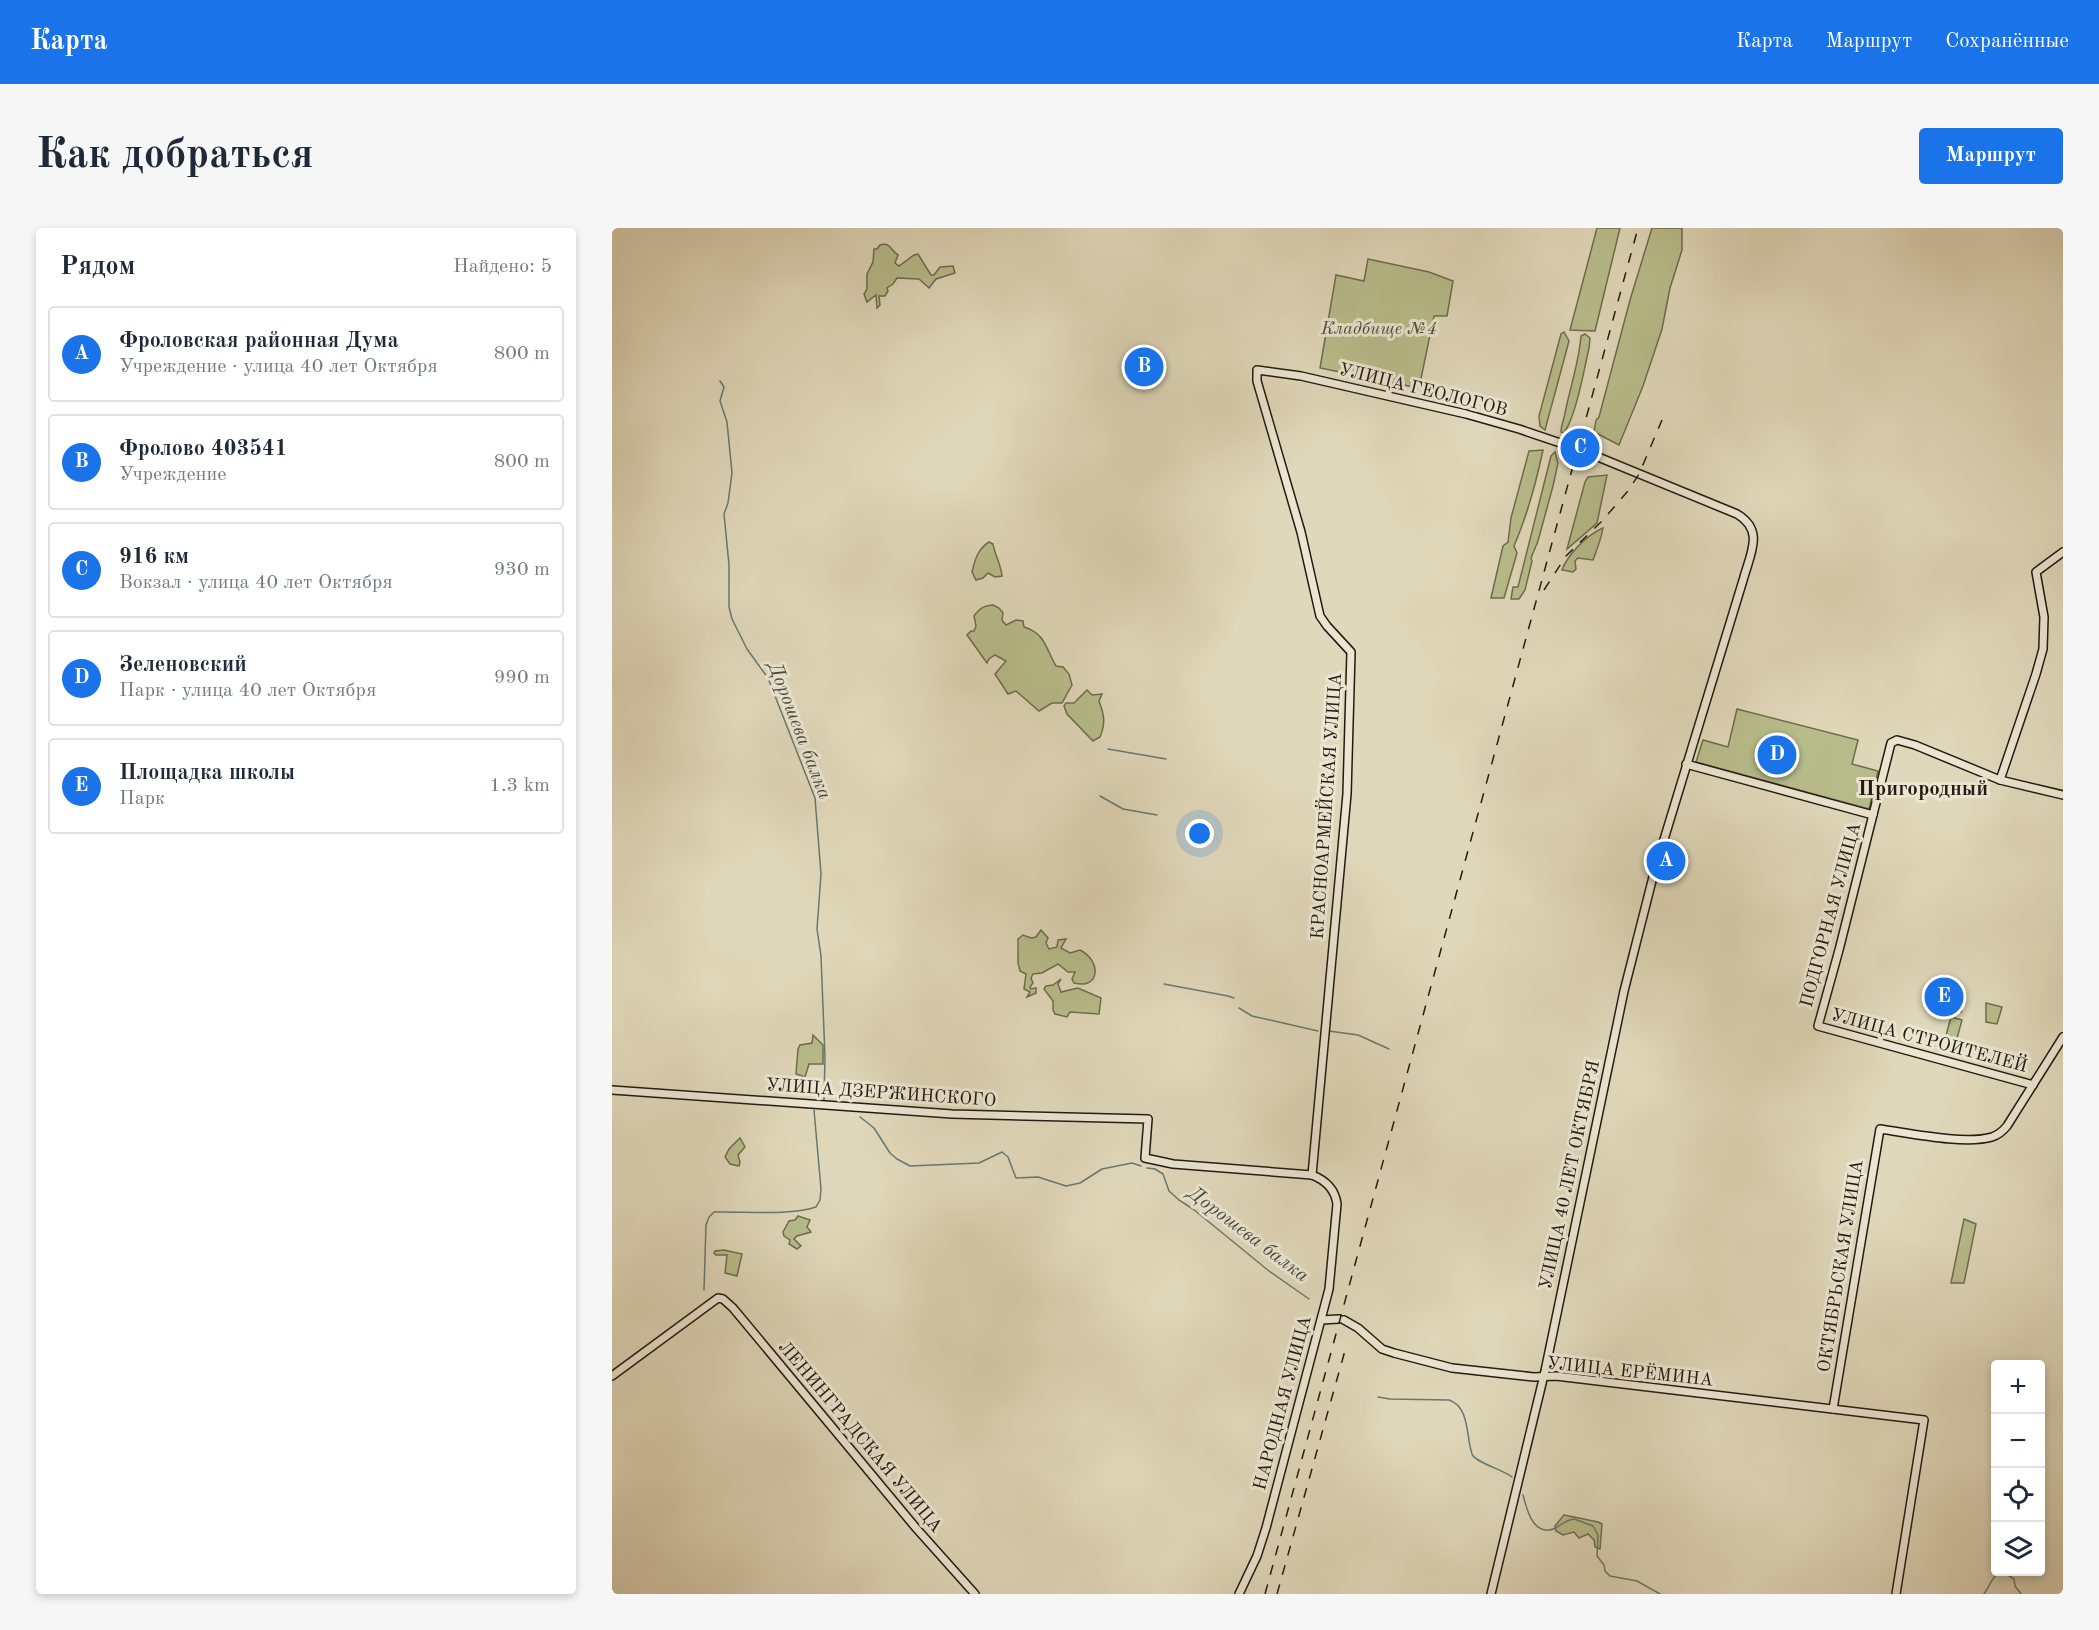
<!DOCTYPE html>
<html lang="ru">
<meta charset="utf-8">
<style>
body{margin:0;font-family:"Old Standard TT",serif;background:#f6f6f7;color:#1f2937}
.controls{position:absolute;right:18px;bottom:18px;display:grid;overflow:hidden;border-radius:6px;box-shadow:0 3px 9px #0003}
.controls button{width:54px;height:54px;display:grid;place-items:center;padding:0;border:0;border-bottom:2px solid #e0e1e3;background:#fff;color:#1f2937;font:30px sans-serif}
.you{position:absolute;left:588px;top:606px;width:21px;height:21px;margin:-15px;border:4px solid #fff;border-radius:50%;background:#1a73e8;box-shadow:0 0 0 9px #1a73e833}
.badge{display:grid;place-items:center;width:39px;height:39px;border-radius:50%;background:#1a73e8;color:#fff;font-size:20px;font-weight:700}
.pin{position:absolute;translate:-50% -50%;border:3px solid #fff;box-shadow:0 2px 6px #0006}
.list{margin:0;padding:0;list-style:none}
h2{display:flex;justify-content:space-between;align-items:center;height:78px;margin:0;padding:0 24px;font-size:26px}
h2 small{font-size:20px;font-weight:400;color:#747a83}
.list li{display:grid;grid-template-columns:39px 1fr auto;gap:18px;align-items:center;box-sizing:border-box;height:96px;margin:0 12px 12px;padding:0 12px;border:2px solid #e0e1e3;border-radius:6px}
.list b{display:block;font-size:22px;white-space:nowrap}
.list p{margin:0;font-size:20px;white-space:nowrap;color:#747a83}
.list em{font-size:20px;font-style:normal;color:#747a83}
.icon{flex:none;width:33px;height:33px;fill:none;stroke:currentColor;stroke-width:2;stroke-linecap:round;stroke-linejoin:round}
.map{position:relative;flex:none;width:1451px;height:1366px;overflow:hidden;border-radius:6px}
header{display:flex;align-items:center;gap:36px;box-sizing:border-box;height:84px;padding:0 30px;background:#1a73e8;color:#fff}
header strong{font-size:28px}
nav{display:flex;gap:33px;margin-inline-start:auto;font-size:21px}
.intro{display:flex;align-items:center;justify-content:space-between;box-sizing:border-box;height:144px;padding:0 36px}
h1{margin:0;font-size:42px}
.button{padding:15px 27px;border-radius:6px;background:#1a73e8;color:#fff;font-size:21px;font-weight:700}
main{display:flex;gap:36px;padding:0 36px}
aside{flex:1;background:#fff;border-radius:6px;box-shadow:0 3px 9px #0003}
.map>svg:first-child{display:block}
.green{fill:#b8bd8b;stroke:#6e6c4e;stroke-width:1.5}
.lines{fill:none;stroke-linecap:round;stroke-linejoin:round}
.stream{stroke:#677970;stroke-width:1.5}
.secondary-casing{stroke:#231a11;stroke-width:10}
.secondary{stroke:#ebe6d2;stroke-width:7}
.rail{stroke:#231a11;stroke-width:1.5;stroke-dasharray:10 10;stroke-linecap:butt}
.labels{text-anchor:middle;dominant-baseline:central;stroke-width:6;stroke-linejoin:round;paint-order:stroke}
.park-label{font-size:18px;font-style:italic;fill:#504b36;stroke:#ebe6d2}
.street-label{font-size:18px;fill:#231a11;stroke:#ebe6d2}
.water-label{font-size:20px;font-style:italic;fill:#454a41;stroke:#ebe6d2}
.quarter-label{font-size:21px;font-weight:bold;fill:#231a11;stroke:#ebe6d2}
</style>
<header>
<strong>Карта</strong>
<nav><a>Карта</a><a>Маршрут</a><a>Сохранённые</a></nav>
</header>
<div class="intro"><h1>Как добраться</h1><a class="button">Маршрут</a></div>
<main>
<aside>
<h2>Рядом<small>Найдено: 5</small></h2>
<ul class="list">
<li><span class="badge">A</span><div><b>Фроловская районная Дума</b><p>Учреждение · улица 40 лет Октября</p></div><em>800 m</em></li>
<li><span class="badge">B</span><div><b>Фролово 403541</b><p>Учреждение</p></div><em>800 m</em></li>
<li><span class="badge">C</span><div><b>916 км</b><p>Вокзал · улица 40 лет Октября</p></div><em>930 m</em></li>
<li><span class="badge">D</span><div><b>Зеленовский</b><p>Парк · улица 40 лет Октября</p></div><em>990 m</em></li>
<li><span class="badge">E</span><div><b>Площадка школы</b><p>Парк</p></div><em>1.3 km</em></li>
</ul>
</aside>
<div class="map">
<svg width="1451" height="1366" viewBox="0 0 1451 1366">
<rect width="100%" height="100%" fill="#e0d8ba"/>
<filter id="stains"><feTurbulence type="fractalNoise" baseFrequency=".00333" numOctaves="4"/><feColorMatrix values="0 0 0 0 .2 0 0 0 0 .09 0 0 0 0 .02 0 0 0 .5 -.17"/></filter>
<radialGradient id="worn" r=".72"><stop offset=".6" stop-color="#630" stop-opacity="0"/><stop offset="1" stop-color="#630" stop-opacity=".3"/></radialGradient>
<!-- green -->
<g class="green">
<path d="M985 0H1008L983 103 958 102Z"/>
<path d="M1040 0H1070V22L1058 60 1050 101 1031 158 1007 217 982 204 984 192 987 189 1018 72Z"/>
<path d="M268 17C279 14 278 22 286 27L283 35 287 38 302 27 306 26 319 47H322L328 39 341 38 343 45 324 51 317 60 307 51 285 50 281 56 275 60 276 63 273 68H267L268 77 265 80 264 67 255 74 252 66 255 61V46L261 34 262 21H265Z"/>
<path d="M756 31 817 44 841 53 835 88H822L807 160 708 140 724 47 752 53Z"/>
<path d="M952 104 957 113 933 202 928 198 927 188 949 106Z"/>
<path d="M973 106 978 110 977 120C972 142 964 188 952 205L949 204C949 197 952 192 953 185 958 160 967 134 969 108Z"/>
<path d="M931 222C924 255 915 288 902 318L905 325 892 370H879L891 318 896 314 899 290 917 223Z"/>
<path d="M943 224 946 235 941 258 926 313 919 330 920 333 913 362 907 371H899L901 359H906L939 228Z"/>
<path d="M995 247 985 295 955 321 973 254 976 249Z"/>
<path d="M991 300C989 312 985 321 981 332L966 330 963 333 964 341 961 344 950 342C956 326 975 307 991 300Z"/>
<path d="M377 314 381 316C383 328 389 336 390 348L383 349 376 345 371 350 364 352 360 344C363 331 366 321 377 314Z"/>
<path d="M381 377 387 380 391 385 390 392 394 397 404 392 411 393 412 399C433 405 434 421 444 438L451 439 457 446 460 457 450 475H440L427 483 404 463 396 466 383 446 394 433 383 427 377 431 375 435 355 407 359 403H362L364 398 362 388C368 380 371 378 381 377Z"/>
<path d="M475 462 480 467 490 466 487 473C492 486 494 495 488 509L481 513 455 486 452 478 454 475H462Z"/>
<path d="M1125 481 1246 512 1240 536 1266 543 1257 581 1084 534 1091 512 1116 519Z"/>
<path d="M429 702 436 710 434 715 437 721 445 719 446 712 454 711 449 720 458 725 468 722C490 733 488 762 462 755L460 751 463 744H456L446 736 430 745 421 746 419 750 421 755 418 759 419 761 424 760V765L415 769 418 764 412 761 414 746 408 743 406 735V711L411 707 419 710 424 709Z"/>
<path d="M449 751 446 756 449 764 466 760 489 770 487 786 458 784 455 789 443 786 441 782V773L432 761 434 758 441 757Z"/>
<path d="M1316 756 1353 767 1349 784 1311 772Z"/>
<path d="M1374 775 1390 779 1385 796 1374 794Z"/>
<path d="M1339 789 1350 792 1344 814 1333 811Z"/>
<path d="M201 807 211 817V836H197L193 849 184 846 186 821 188 817 200 815Z"/>
<path d="M128 910 133 919 126 927 128 934 127 938 118 936 113 929 117 921Z"/>
<path d="M186 988 198 992 195 999 199 1004 185 1008 182 1011 189 1018 185 1021 177 1016 178 1012 172 1008 171 1004 177 993 183 992Z"/>
<path d="M1352 991 1364 996 1352 1055H1339Z"/>
<path d="M112 1022 130 1026 125 1048 113 1045 115 1027H104L102 1025 103 1023Z"/>
<path d="M952 1287 986 1294 990 1296 988 1321 983 1319 982 1312 976 1306 967 1310 962 1304 951 1307 944 1303 943 1298Z"/>
</g>
<g class="lines">
<!-- stream -->
<g class="stream">
<path d="M108 153 112 159 108 173 115 194 120 245 116 275 112 286 117 337V379L120 391 135 421 156 450 203 570 209 646 205 701 209 728 213 829 212 872"/>
<path d="M496 521 554 531"/>
<path d="M488 568 511 581 545 587"/>
<path d="M552 756 616 768 622 770"/>
<path d="M627 780 640 788 706 803"/>
<path d="M717 803 746 807 777 821"/>
<path d="M248 889 262 900 278 925 285 931 298 938 367 935 390 924 396 929 404 950 426 949 454 958 468 955 490 941 520 935 529 938"/>
<path d="M535 940 543 941 551 946 557 963 567 972 581 981 657 1043 697 1071"/>
<path d="M92 1062 94 997 97 989 102 984C132 983 176 988 204 979L208 972 209 961 202 882"/>
<path d="M766 1169 778 1171 837 1172C858 1179 854 1209 860 1226 862 1234 892 1242 900 1249"/>
<path d="M911 1267C915 1283 922 1310 944 1300 950 1296 954 1292 962 1291L981 1298 986 1307 985 1328 992 1337 993 1343 998 1348 1025 1353 1048 1366"/>
<path d="M1372 1366C1382 1351 1383 1337 1402 1351L1403 1358 1409 1366"/>
</g>
<defs>
<g id="secondary">
<path d="M1074 536 1261 587"/>
<path d="M1388 552 1424 446 1431 421 1432 389 1424 344 1451 324"/>
<path d="M1421 857 1206 798 1227 722 1279 515 1285 512 1303 517 1388 552 1451 567"/>
<path d="M0 862 340 886 536 891 533 930 561 936 700 947C713 952 723 961 725 976L717 1061 654 1300 645 1328 627 1366"/>
<path d="M700 947 735 566 739 424 715 398 708 388 689 304 645 153V142L689 148 854 186 907 201 969 222 1125 286C1152 302 1139 324 1132 349L1043 641 1012 763 933 1143 879 1366"/>
<path d="M709 1092 727 1091"/>
<path d="M732 1092 746 1100 770 1121 782 1125 840 1140 922 1149 944 1148 1312 1192 1284 1366"/>
<path d="M0 1148 106 1070 111 1071 121 1080 304 1300 363 1366"/>
<path d="M1221 1181 1268 901C1297 905 1353 917 1380 909 1386 907 1391 903 1395 898L1451 809"/>
</g>
</defs>
<!-- secondary casing -->
<use href="#secondary" class="secondary-casing"/>
<!-- secondary -->
<use href="#secondary" class="secondary"/>
<!-- rail -->
<g class="rail">
<path d="M932 362 954 328 990 293 1016 263 1027 246 1050 192"/>
<path d="M653 1366 1026 0"/>
<path d="M665 1366 734 1119"/>
</g>
</g>
<g class="labels">
<!-- park labels -->
<g class="park-label">
<text x="767" y="101">Кладбище №4</text>
</g>
<!-- street labels -->
<g class="street-label">
<text transform="translate(811 162) rotate(14)">УЛИЦА ГЕОЛОГОВ</text>
<text transform="translate(715 578) rotate(-86)">КРАСНОАРМЕЙСКАЯ УЛИЦА</text>
<text transform="translate(1219 687) rotate(-75)">ПОДГОРНАЯ УЛИЦА</text>
<text transform="translate(1317 813) rotate(15)">УЛИЦА СТРОИТЕЛЕЙ</text>
<text transform="translate(269 865) rotate(4)">УЛИЦА ДЗЕРЖИНСКОГО</text>
<text transform="translate(958 947) rotate(-78)">УЛИЦА 40 ЛЕТ ОКТЯБРЯ</text>
<text transform="translate(1229 1038) rotate(-81)">ОКТЯБРЬСКАЯ УЛИЦА</text>
<text transform="translate(1018 1144) rotate(6)">УЛИЦА ЕРЁМИНА</text>
<text transform="translate(671 1175) rotate(-75)">НАРОДНАЯ УЛИЦА</text>
<text transform="translate(248 1209) rotate(50)">ЛЕНИНГРАДСКАЯ УЛИЦА</text>
</g>
<!-- water labels -->
<g class="water-label">
<text transform="translate(187 503) rotate(69)">Дорошева балка</text>
<text transform="translate(636 1007) rotate(37)">Дорошева балка</text>
</g>
<!-- quarter labels -->
<g class="quarter-label">
<text x="1311" y="561">Пригородный</text>
</g>
</g>
<rect width="100%" height="100%" filter="url(#stains)"/>
<rect width="100%" height="100%" fill="url(#worn)"/>
</svg>
<div class="controls">
<button>+</button>
<button>−</button>
<button><svg class="icon" aria-label="locate" viewBox="0 0 24 24"><circle cx="12" cy="12" r="6"/><path d="M12 2v4M12 18v4M2 12h4M18 12h4"/></svg></button>
<button><svg class="icon" aria-label="layers" viewBox="0 0 24 24"><path d="M12 4l9 5-9 5-9-5zM3 14l9 5 9-5"/></svg></button>
</div>
<div class="you"></div>
<div class="pin badge" style="left:1054px;top:633px">A</div>
<div class="pin badge" style="left:532px;top:139px">B</div>
<div class="pin badge" style="left:968px;top:220px">C</div>
<div class="pin badge" style="left:1165px;top:527px">D</div>
<div class="pin badge" style="left:1332px;top:769px">E</div>
</div>
</main>
